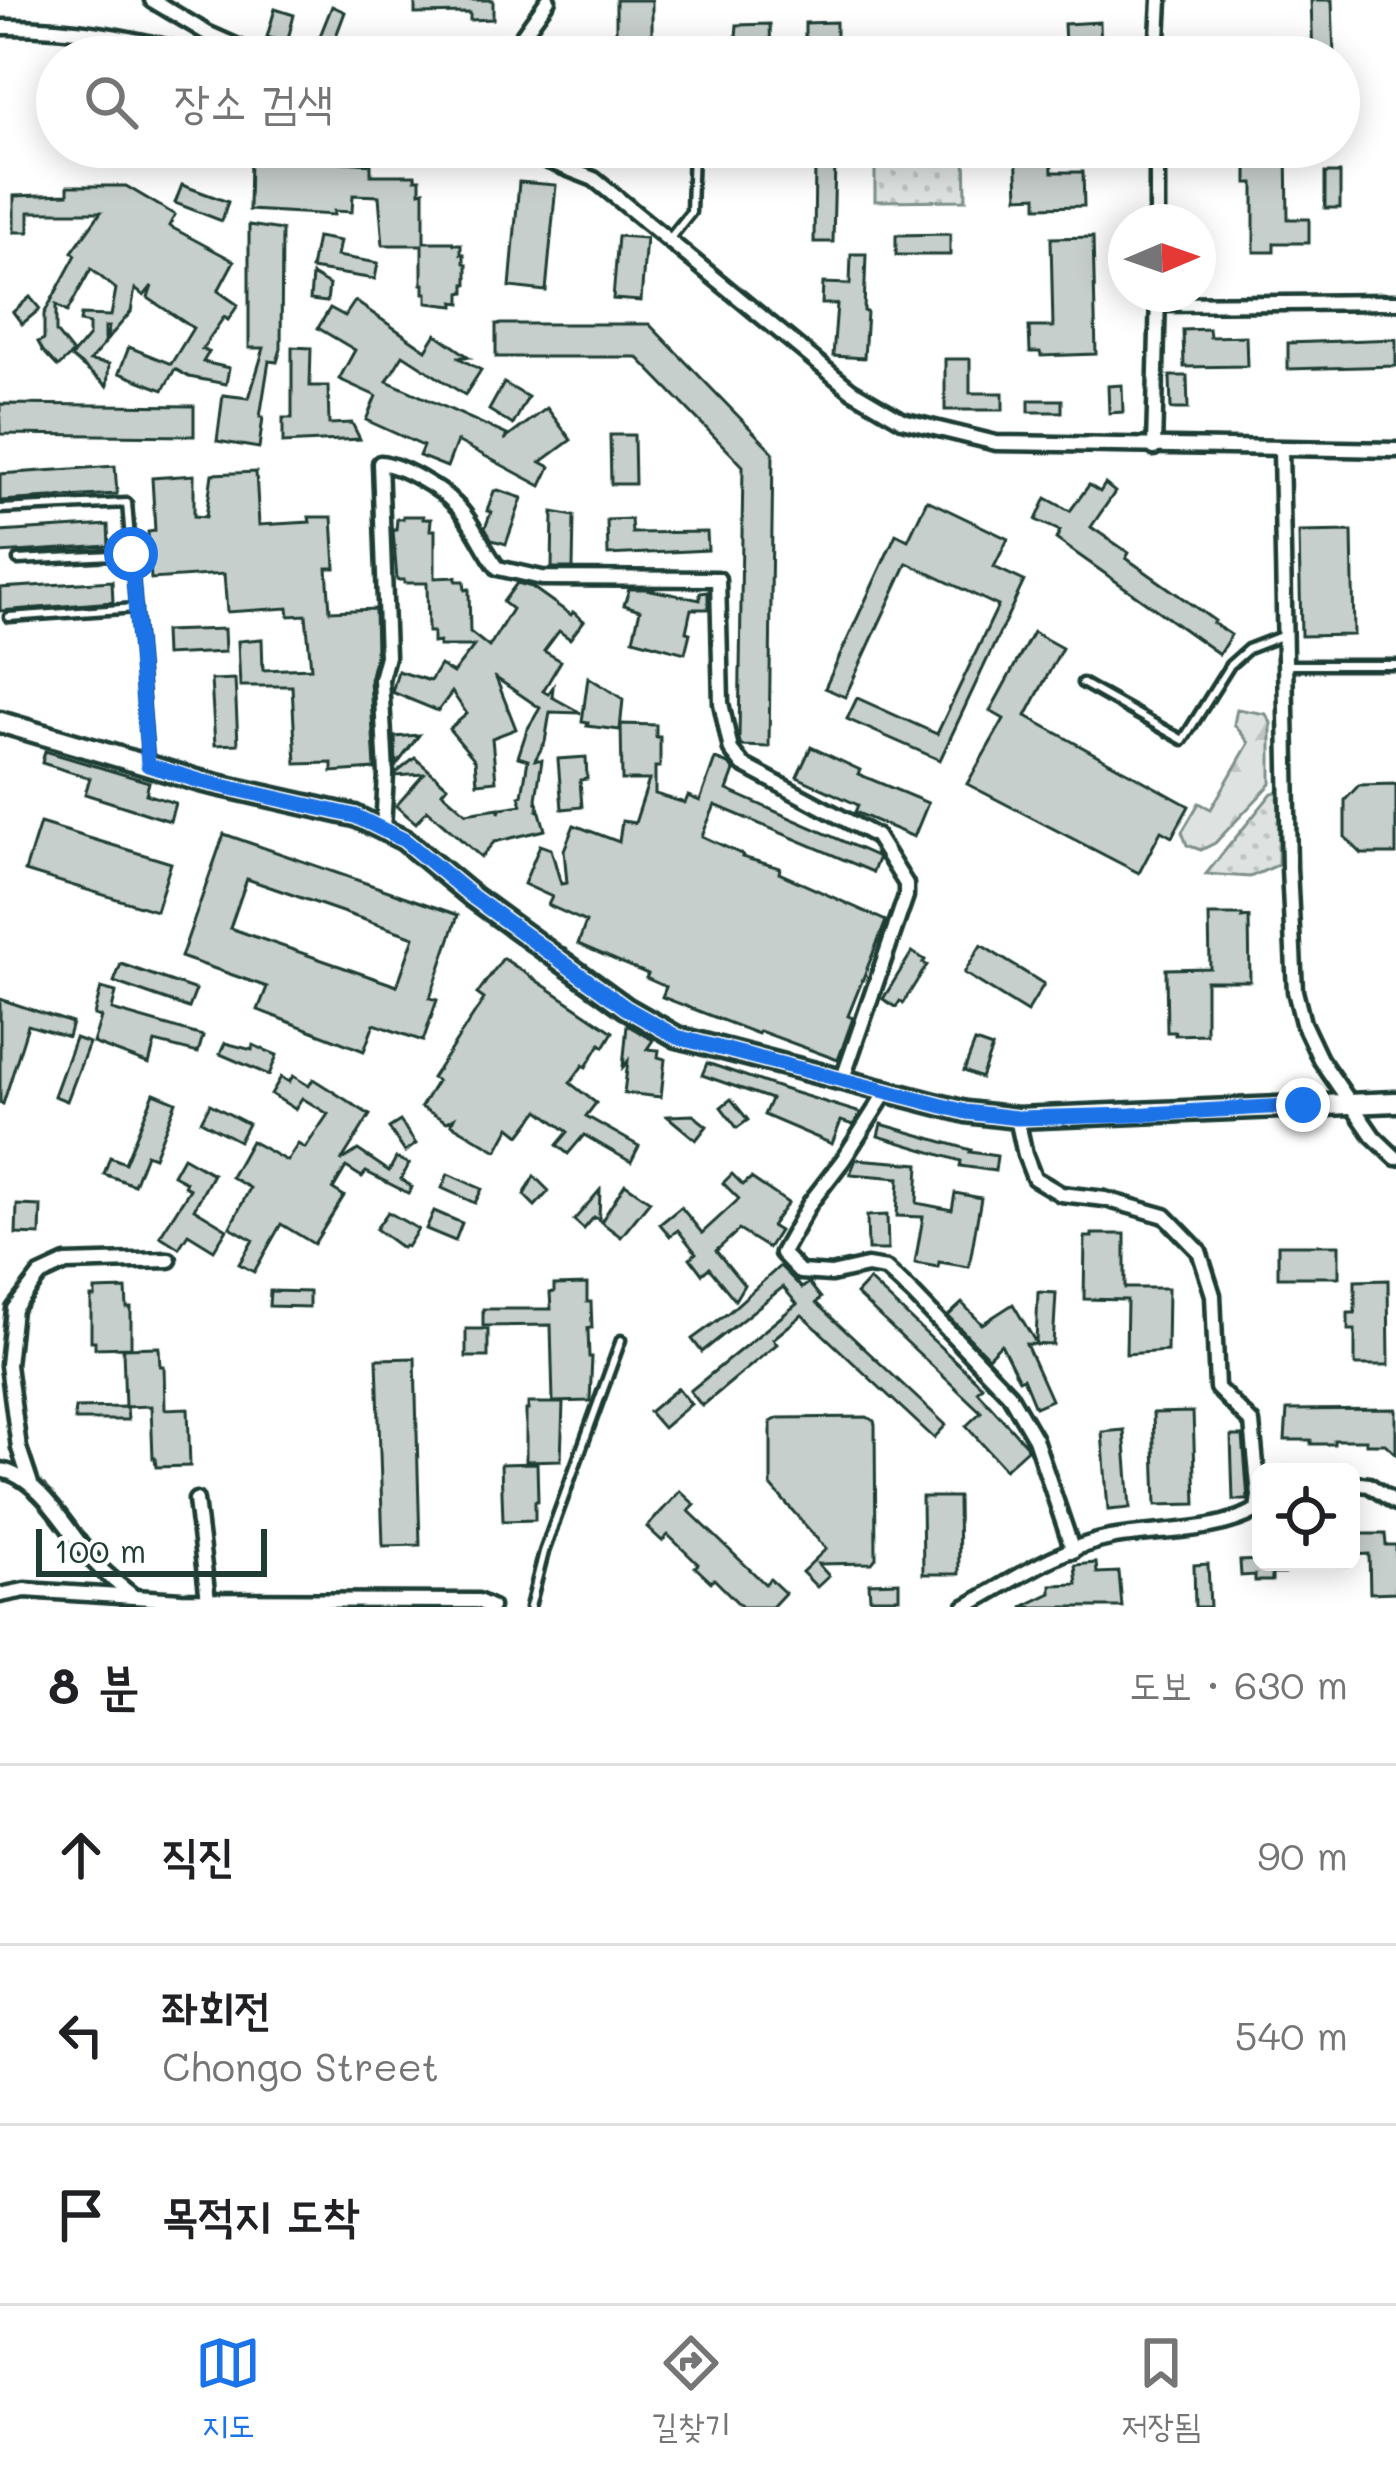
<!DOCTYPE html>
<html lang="ko">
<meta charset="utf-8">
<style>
body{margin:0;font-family:Mali,"Poor Story",sans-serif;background:#f6f6f6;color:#202124}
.controls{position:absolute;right:36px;bottom:36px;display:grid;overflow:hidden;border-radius:18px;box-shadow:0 6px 30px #0003}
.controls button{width:108px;height:108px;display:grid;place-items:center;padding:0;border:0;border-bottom:3px solid #e0e0e0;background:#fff;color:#202124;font:60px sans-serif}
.compass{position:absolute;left:1108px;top:204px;width:108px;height:108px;border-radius:50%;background:#fff;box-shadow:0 6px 30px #0003;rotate:88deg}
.scale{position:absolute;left:36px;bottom:30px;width:231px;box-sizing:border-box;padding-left:12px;border:6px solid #1f3d34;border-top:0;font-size:33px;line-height:42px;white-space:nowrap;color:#1f3d34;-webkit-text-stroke:9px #fff;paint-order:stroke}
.stop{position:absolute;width:36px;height:36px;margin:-27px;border:9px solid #1a73e8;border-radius:50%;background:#fff}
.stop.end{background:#1a73e8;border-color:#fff;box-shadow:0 3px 12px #0008}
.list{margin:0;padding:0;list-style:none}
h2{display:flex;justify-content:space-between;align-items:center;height:156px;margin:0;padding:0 48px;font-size:51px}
h2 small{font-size:39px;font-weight:400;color:#757577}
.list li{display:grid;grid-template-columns:78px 1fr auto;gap:36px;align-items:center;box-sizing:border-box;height:180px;padding:0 48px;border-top:3px solid #e0e0e0}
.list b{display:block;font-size:45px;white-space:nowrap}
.list p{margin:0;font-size:39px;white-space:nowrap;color:#757577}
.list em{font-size:39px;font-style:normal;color:#757577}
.icon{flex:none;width:66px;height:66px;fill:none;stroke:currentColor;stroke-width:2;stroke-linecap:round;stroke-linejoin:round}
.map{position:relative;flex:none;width:1396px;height:1607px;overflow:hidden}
.search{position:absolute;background:#fff;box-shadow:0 6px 30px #0003;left:36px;right:36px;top:36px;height:132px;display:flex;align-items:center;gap:30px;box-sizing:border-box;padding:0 42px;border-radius:66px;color:#757577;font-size:45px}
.sheet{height:696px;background:#fff}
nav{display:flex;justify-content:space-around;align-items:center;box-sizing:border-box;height:168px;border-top:3px solid #e0e0e0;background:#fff;font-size:33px;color:#757577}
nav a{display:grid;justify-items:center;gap:6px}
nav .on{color:#1a73e8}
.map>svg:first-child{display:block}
.grass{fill:url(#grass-dots);stroke:#7e908b;stroke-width:3}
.forest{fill:url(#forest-firs);stroke:#7e908b;stroke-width:3}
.building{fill:#c7cfcc;stroke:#1f3d34;stroke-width:3;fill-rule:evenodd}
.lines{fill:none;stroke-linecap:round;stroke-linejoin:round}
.lane-casing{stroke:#1f3d34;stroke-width:15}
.street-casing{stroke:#1f3d34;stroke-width:21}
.secondary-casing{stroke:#1f3d34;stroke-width:27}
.lane{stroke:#fff;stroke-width:6}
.street{stroke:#fff;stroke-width:12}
.secondary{stroke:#fff;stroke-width:18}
.route{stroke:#1a73e8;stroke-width:15}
</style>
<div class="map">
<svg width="1396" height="1607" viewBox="0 0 1396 1607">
<defs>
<pattern id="grass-dots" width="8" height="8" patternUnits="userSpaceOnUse" patternTransform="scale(3)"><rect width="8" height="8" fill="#dee3e2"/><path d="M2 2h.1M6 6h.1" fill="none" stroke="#bec4c2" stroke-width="1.8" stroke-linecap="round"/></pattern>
<pattern id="forest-firs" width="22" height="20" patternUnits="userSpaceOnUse" patternTransform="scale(3)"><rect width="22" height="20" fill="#dee3e2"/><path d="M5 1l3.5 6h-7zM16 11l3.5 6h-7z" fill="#bec4c2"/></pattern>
</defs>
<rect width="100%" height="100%" fill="#fff"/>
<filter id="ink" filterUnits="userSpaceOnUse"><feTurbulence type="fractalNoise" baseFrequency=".00833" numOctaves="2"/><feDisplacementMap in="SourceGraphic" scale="24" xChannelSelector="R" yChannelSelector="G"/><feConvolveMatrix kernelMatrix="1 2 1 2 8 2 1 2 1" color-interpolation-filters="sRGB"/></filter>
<g filter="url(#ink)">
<!-- grass -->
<g class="grass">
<path d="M875 147H965L966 200 875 201Z"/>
<path d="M1276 792 1279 794 1278 865 1250 877 1206 874 1272 793Z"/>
</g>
<!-- forest -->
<path class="forest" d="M1237 709 1266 714 1271 723V784L1215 843 1201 850 1187 845 1182 832 1199 803 1211 809 1249 743 1234 724Z"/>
<!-- building -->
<g class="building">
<path d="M415 0H493V19L470 20V13L415 14Z"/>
<rect x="616" y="0" width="36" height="57"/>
<path d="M1311 0H1332L1334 57H1313Z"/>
<path d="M332 6 345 12 330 52 316 46Z"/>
<path d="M275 9 294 15 287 43 267 37Z"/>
<path d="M836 22V57H805V23Z"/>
<path d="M1100 22 1101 57H1009L1008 46 1065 45 1064 24Z"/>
<path d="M770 24 771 57H738V49H735L737 25Z"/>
<path d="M1194 43H1222V57L1194 55Z"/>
<path d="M301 147H331V161L371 164V175H415V179H420V192L424 191V242H453L454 244H461V254H464V263L467 264V284H465V292L461 293V303L454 302V306L427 303V293H424V284H422V245H383L379 196 353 195 352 212 334 211V215L249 210 250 156H301Z"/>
<path d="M715 147H840L839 162H835L833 242H814L815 162 714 159Z"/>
<path d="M1016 147H1051L1052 172H1083L1084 206 1037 207V196L1018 197Z"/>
<path d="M1254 147H1287L1288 219H1309V243H1274V252H1254V183H1247V167H1254Z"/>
<rect x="1325" y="173" width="15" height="35"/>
<path d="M519 182 556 185 546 291 510 287Z"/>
<path d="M182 185 228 202 222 221 175 203Z"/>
<path d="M68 186H126L175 215 169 226 234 261 218 291 238 305 228 320 224 317 202 349 209 352 203 362 229 368 226 384 189 377 175 369 163 390 119 373 129 347 171 364 193 328 148 298 152 286 144 296 135 289 131 312 106 341 109 327H105V343L90 361 109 364 107 386 71 357 89 336V324L80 322 81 315 111 316 116 289 91 269 67 312 56 305V332L73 353 58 367 43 351 38 342 44 339V314L76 255 72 252 101 212H29V232H14V196L68 194Z"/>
<path d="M249 225 282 230 281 349 277 362 269 361 260 417H263L259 448 217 441 223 395 249 398 264 348H249Z"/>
<path d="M950 234V255H896V235Z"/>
<path d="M618 236 646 238 641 301 613 299Z"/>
<path d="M317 237 340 241 337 256 378 263 375 279 311 269Z"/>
<path d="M1093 237 1096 354 1041 356 1040 352H1030L1029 327H1053L1051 238Z"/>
<path d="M851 254H866L864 311 867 312 864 358 833 356 837 304H822L823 283 850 284Z"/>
<path d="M312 275 329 285 327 302 310 300Z"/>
<path d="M30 297 40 309 22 324 13 312Z"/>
<path d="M355 301 426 350 436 334 469 357H457L481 370 465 395 403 355 387 381 507 435 504 440 547 408 571 440 541 462 550 467 541 486 457 441 447 467 419 456 423 446 366 420 376 396 339 379 355 350 318 328 330 308 345 316Z"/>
<path d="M496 324H649L773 452 769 747 741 746 739 739 743 466 637 357H496Z"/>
<path d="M1209 329 1210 337 1246 336 1247 366 1184 367 1183 330Z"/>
<path d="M1396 339V366L1288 369V343Z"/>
<path d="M292 347 311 348 310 386H328L329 424 352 423 360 439 283 443V418H292Z"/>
<path d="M945 359H970V393H1003V410H945Z"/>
<path d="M1170 376H1187L1188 409H1171Z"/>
<path d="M504 383 528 397 513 425 489 410Z"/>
<path d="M1122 385 1123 412 1109 413 1108 386Z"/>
<rect x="1029" y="400" width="33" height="12"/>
<path d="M0 404 194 406V436L0 434Z"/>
<path d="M610 435H634L635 484H611Z"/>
<path d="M115 466 117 494 0 501V474Z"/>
<path d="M256 472 259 525 310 522 309 517H332L335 568H327L330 611 375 609 376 655 370 680 375 769 332 772V763L296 764 292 686H240L238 641 262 639 263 670 311 668 306 615 289 616 288 608 227 612 224 574 151 579 148 532 155 531 152 478 194 475V516L206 517 212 474Z"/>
<path d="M1105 484 1115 492 1091 527 1129 553 1126 558 1215 621 1213 623 1231 635 1219 654 1056 539 1060 531 1036 520 1046 498 1070 511 1089 485 1100 492Z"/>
<path d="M498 490 522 498 506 544 492 540 485 528 491 512 487 511 494 491Z"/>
<path d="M927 500 1008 539 994 567 1024 581 940 760 847 719 857 698 937 734 998 606 907 563 845 697 825 688 896 534 908 540Z"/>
<path d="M553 512 574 516 573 568H552Z"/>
<path d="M403 516H423V519H431L430 530H435V578L456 577V581H464L465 590 469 589 470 632 489 647 512 609 503 602 517 583 532 587 571 615 573 612 584 621 570 639 559 631 544 651 561 661 543 691 548 694 553 687 552 697 581 713 550 712 545 742 535 760H542L536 799 539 810H536L540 812 545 830 494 842 481 857 427 810 416 823 396 806 424 774 396 776V773L415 758 447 786 442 792 466 813 499 808V813L501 808 522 805 519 796 522 795 528 760 518 757 527 730 540 708 496 678 516 729 492 738 496 781 477 783 475 760 449 729 467 714 452 692 438 711 392 692 398 671 430 681 440 665 453 673 474 646H439V642L433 643V632H428L427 583H404V580H397L393 530H396L397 519H403Z"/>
<path d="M631 519 632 533 707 532 708 550 608 555 607 520Z"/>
<path d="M108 525 109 546 0 553V532Z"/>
<path d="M1352 531 1354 635 1301 636 1299 532Z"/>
<path d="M112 581 113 602 0 611V588Z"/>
<path d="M629 589H646L700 600V593L708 592V609H691L686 632 690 633 685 653 633 639 640 610 624 605Z"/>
<path d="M224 629 225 652 165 655 164 631Z"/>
<path d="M1033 632 1062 648 1026 716 1189 806 1172 837 1161 831 1139 873 967 784 1004 719 990 711Z"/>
<path d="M588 677 623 699 620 730 587 726 588 723 582 722Z"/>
<path d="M235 679 238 744 215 745 211 680Z"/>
<path d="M621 724 656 725V737H660V767H655V794L685 803 688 796 700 801 715 759 729 764 734 771 727 790 876 856 878 859 873 872 715 805 702 836 743 855 742 857 780 868 779 873 886 921 848 1016 853 1018 838 1060 760 1031 758 1034 662 997 666 987 646 978 648 974 578 944 586 922 548 905 552 897 524 884 540 845 551 849 561 884 567 883 564 850 574 825 619 842 622 821 635 823 649 780H622Z"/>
<path d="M419 735 396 766 395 737Z"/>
<path d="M811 747 860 770 858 774 928 803 914 837 855 812 858 805 797 777Z"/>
<path d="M45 751 149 782 146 794 175 803 170 821 85 794 90 778 42 763Z"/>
<path d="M586 757 587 779 580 780 582 807 562 809 558 759Z"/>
<path d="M1396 784V854H1362L1345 837V800L1359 785Z"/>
<path d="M40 823 171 863 156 911 25 871Z"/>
<path d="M224 834 458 915 430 998 437 1000 423 1041 374 1024 364 1051 258 1010 267 987 181 957ZM247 879 414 937 397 986 230 928Z"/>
<path d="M1209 915H1242V918L1249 917 1250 981H1206V1034L1175 1035V1032H1167L1166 969 1210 968Z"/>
<path d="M981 945 1044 984 1027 1012 964 973Z"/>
<path d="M912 952 925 960 923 963 927 965 903 1003 900 1001 896 1007 883 999Z"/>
<path d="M503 958 613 1032 604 1047 600 1044 586 1067 583 1065 570 1083 596 1103 586 1116 639 1146 631 1162 584 1135 568 1154 557 1145 568 1132 539 1110 520 1135 510 1127 497 1151 451 1124 454 1118 447 1122 421 1107 437 1081 432 1078 484 999 477 994Z"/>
<path d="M121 964 196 990 189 1008 114 982Z"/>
<path d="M101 988 116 992 112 1010 203 1036 198 1053 155 1042 149 1064 93 1043 101 1017 94 1015Z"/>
<path d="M0 999 72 1023 68 1037 28 1025 3 1104 0 1103Z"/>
<path d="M627 1025 653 1040 647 1049 659 1050 658 1057 665 1059 661 1097 624 1093 628 1061 623 1067Z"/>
<path d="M75 1038 89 1043 67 1101 54 1096Z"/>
<path d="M975 1042 992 1048 981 1078 964 1071Z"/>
<path d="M225 1043 252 1050 253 1045 277 1055 269 1075 220 1054Z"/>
<path d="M707 1063 783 1089 861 1113 853 1125 841 1121 832 1144 764 1115 771 1099 702 1075Z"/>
<path d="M293 1076 309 1086 313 1079 370 1115 341 1161 358 1150 389 1171 396 1158 409 1164 401 1179 412 1187 408 1193 366 1172 362 1177 346 1167 333 1189 344 1196 314 1244 281 1224 254 1272 239 1264 253 1240 230 1227 250 1188 231 1177 251 1141 287 1161 298 1144 305 1148 328 1114 302 1098 295 1109 271 1094 281 1077 289 1082Z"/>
<path d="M154 1093 176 1102 154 1157 146 1154 134 1185 104 1174 110 1157 125 1163Z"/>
<path d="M731 1099 748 1120 737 1128 721 1107Z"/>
<path d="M210 1104 248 1124 239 1141 201 1121Z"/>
<path d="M693 1115 707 1126 696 1140 667 1116Z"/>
<path d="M400 1121 416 1144 405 1152 389 1128Z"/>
<path d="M881 1124 971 1150 970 1152 997 1156 995 1171 960 1166 961 1161 878 1136Z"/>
<path d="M183 1157 213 1174 194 1209 227 1229 214 1250 188 1234 179 1248 160 1236 190 1189 184 1186 186 1182 173 1175Z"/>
<path d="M856 1159 919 1164 917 1203 952 1210 955 1193 981 1198 969 1267 939 1262 938 1267 915 1263 923 1217 897 1216 899 1178 850 1174Z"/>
<path d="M448 1174 482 1189 475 1203 442 1188Z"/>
<path d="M732 1174 743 1185 751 1178 788 1203 771 1226 779 1231 768 1248 739 1230 716 1251 744 1285 735 1300 709 1268 702 1274 690 1258 696 1253 678 1230 670 1236 660 1224 681 1207 702 1233 739 1199 723 1183Z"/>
<path d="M534 1176 549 1191 535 1206 524 1195Z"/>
<path d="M625 1184 650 1201 621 1237 601 1222Z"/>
<path d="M600 1190 599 1220 594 1217 584 1229 574 1220Z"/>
<path d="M17 1205 41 1206 40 1235 16 1234Z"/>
<path d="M434 1211 462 1223 455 1241 426 1229Z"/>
<path d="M388 1212 418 1229 407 1247 404 1246 402 1248 376 1229Z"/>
<path d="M887 1215 888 1250H868L867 1216Z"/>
<path d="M1092 1234H1125V1288H1168L1167 1351 1126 1354 1127 1300 1084 1299 1085 1237H1092Z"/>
<rect x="1278" y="1245" width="61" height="32"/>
<path d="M780 1266 802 1288 809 1283 821 1298 816 1303 946 1425 934 1438 802 1315 773 1339 777 1344 702 1406 690 1391 797 1304 783 1287 702 1352 692 1339 728 1313Z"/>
<path d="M869 1280 982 1386 977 1391 1026 1445 1027 1449 1005 1469 966 1426 981 1412 856 1294Z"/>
<path d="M1388 1280 1389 1365H1355V1330H1348V1313H1355V1281Z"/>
<path d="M587 1284V1302H591L592 1328H588L589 1357H592L590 1401 553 1402 551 1325 483 1326V1309H551L550 1293 554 1292V1285Z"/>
<path d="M126 1289 127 1308H131V1347L95 1348V1341H91V1297H95V1290Z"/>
<path d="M270 1291 309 1292V1307L269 1306Z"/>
<path d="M1038 1292 1056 1293 1053 1345 1026 1344 1051 1400 1035 1407 1023 1378 1019 1380 1001 1344 988 1357 948 1316 962 1303 982 1324 1013 1304 1036 1343Z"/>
<rect x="466" y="1329" width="22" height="28"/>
<path d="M159 1347 160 1366H164L165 1409 188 1408 190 1466 156 1467 155 1458H153L151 1406 125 1407 123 1348Z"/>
<path d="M415 1358 420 1545 383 1546 377 1359Z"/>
<path d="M678 1388 691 1404 663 1428 649 1412Z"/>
<path d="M528 1403H563L561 1460 526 1461V1410H528Z"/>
<path d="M127 1407 128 1420H75V1408Z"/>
<path d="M1396 1409V1454L1385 1444H1366V1440H1334V1444H1311V1440H1285L1287 1410Z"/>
<path d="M1193 1412 1196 1504 1156 1505 1153 1413Z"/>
<path d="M867 1417 874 1421 875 1425 876 1558 872 1563 818 1564 829 1576 817 1587 802 1572 826 1549 771 1486V1422L778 1418Z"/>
<path d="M1124 1430 1130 1508 1108 1510 1102 1432Z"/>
<path d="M1231 1436H1243L1248 1500H1233Z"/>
<path d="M537 1463 538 1501H535V1520L503 1521 501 1464Z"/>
<path d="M680 1491 695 1505 689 1511 765 1584 770 1579 785 1593 772 1607H742L714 1579 711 1582 695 1567 698 1564 668 1535 662 1541 647 1527Z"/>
<path d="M922 1497H958L959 1574H923Z"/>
<path d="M1351 1534H1385L1386 1545H1396V1592L1370 1593 1369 1554 1351 1555Z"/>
<path d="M1261 1560V1562H1283L1284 1574H1272V1581H1255V1575L1241 1576 1240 1561Z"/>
<path d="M1096 1563 1097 1573 1119 1572 1122 1607H1022L1051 1593V1585L1077 1584 1075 1565Z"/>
<path d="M1208 1564 1210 1607H1195L1194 1565Z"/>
<path d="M899 1582V1598H870L869 1583Z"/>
</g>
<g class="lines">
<defs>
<g id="lane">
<path d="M670 238 691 212 693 147"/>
<path d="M0 509 127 503 148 761"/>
<path d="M18 560 131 554"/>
<path d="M9 617 136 608"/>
<path d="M1286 665H1396"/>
<path d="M1082 683 1183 740 1230 665 1248 649 1284 635"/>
<path d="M530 1607 544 1552 621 1340"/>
</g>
<g id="street">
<path d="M152 0 207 33 261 57"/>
<path d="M0 27C74 26 137 39 208 57"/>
<path d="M511 57 515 46 548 0"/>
<path d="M1157 57 1160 0"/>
<path d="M512 147 594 179 851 390 902 420 996 443 1396 450"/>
<path d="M1157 147V222"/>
<path d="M1158 304 1396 302"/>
<path d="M1154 448 1158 294"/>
<path d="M1281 449 1289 868 1295 991 1303 1023 1320 1059 1373 1136 1396 1158"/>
<path d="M383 830 386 774 381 679 387 656 380 463C401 465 440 488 455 504 473 521 482 548 498 568L542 578 718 579 721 703 731 750 743 765 876 836 906 884V896L842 1081"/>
<path d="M886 1092 843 1160 810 1203 782 1253 800 1272 831 1274 867 1266 886 1269 913 1294 1009 1394 1035 1439 1073 1551"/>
<path d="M0 1470C40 1476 70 1535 96 1564 107 1576 121 1586 133 1596"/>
<path d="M1351 1483 1369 1485 1396 1503"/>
<path d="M31 1484 19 1448 8 1365 14 1309 40 1275 66 1263 169 1260"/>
<path d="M196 1500 208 1600"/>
<path d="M0 1595 25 1590 181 1600 478 1601 491 1607"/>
<path d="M965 1607C1010 1582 1059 1548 1110 1538 1158 1529 1214 1534 1257 1510L1259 1496 1252 1423 1217 1388 1213 1295 1199 1251 1165 1216 1105 1199 1061 1194 1034 1178 1025 1155 1017 1118"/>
</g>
<path id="secondary" d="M0 722 200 781 355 816 404 840 473 897 626 1008 677 1037 966 1112 1017 1118 1396 1102"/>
</defs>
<!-- lane casing -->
<use href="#lane" class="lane-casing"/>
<!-- street casing -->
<use href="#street" class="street-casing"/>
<!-- secondary casing -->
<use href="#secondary" class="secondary-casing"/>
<!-- lane -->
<use href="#lane" class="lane"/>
<!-- street -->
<use href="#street" class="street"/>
<!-- secondary -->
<use href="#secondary" class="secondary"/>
</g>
</g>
<g class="lines" filter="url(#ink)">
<!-- route -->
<path class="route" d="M131 554 148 765 200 781 355 816 404 840 473 897 626 1008 677 1037 966 1112 1017 1118 1131 1115 1303 1105"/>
</g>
</svg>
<div class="controls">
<button><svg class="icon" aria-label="locate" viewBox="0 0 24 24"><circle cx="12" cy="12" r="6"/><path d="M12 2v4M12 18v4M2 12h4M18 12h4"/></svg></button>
</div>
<svg class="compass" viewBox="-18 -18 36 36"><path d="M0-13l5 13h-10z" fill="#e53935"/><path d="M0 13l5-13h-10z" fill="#757577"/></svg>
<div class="scale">100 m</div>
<div class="stop" style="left:131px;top:554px"></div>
<div class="stop end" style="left:1303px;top:1105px"></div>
<div class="search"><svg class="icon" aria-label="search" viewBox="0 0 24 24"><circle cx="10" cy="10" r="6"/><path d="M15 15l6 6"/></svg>장소 검색</div>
</div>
<section class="sheet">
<h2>8 분<small>도보 · 630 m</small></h2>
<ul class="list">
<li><svg class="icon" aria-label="ahead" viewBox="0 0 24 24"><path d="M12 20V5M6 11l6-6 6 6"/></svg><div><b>직진</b></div><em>90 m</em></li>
<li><svg class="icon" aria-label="left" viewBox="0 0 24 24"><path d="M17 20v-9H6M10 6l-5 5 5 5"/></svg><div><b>좌회전</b><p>Chongo Street</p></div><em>540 m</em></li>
<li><svg class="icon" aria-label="arrive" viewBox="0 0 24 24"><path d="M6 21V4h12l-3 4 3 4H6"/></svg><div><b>목적지 도착</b></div></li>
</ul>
</section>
<nav>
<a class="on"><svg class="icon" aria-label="map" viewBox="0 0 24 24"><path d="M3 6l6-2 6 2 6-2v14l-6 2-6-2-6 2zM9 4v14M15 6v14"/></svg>지도</a>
<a><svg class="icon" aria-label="directions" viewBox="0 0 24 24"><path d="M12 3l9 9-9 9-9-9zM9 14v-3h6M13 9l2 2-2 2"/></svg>길찾기</a>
<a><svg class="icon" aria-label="saved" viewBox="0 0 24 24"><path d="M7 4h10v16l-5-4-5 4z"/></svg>저장됨</a>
</nav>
